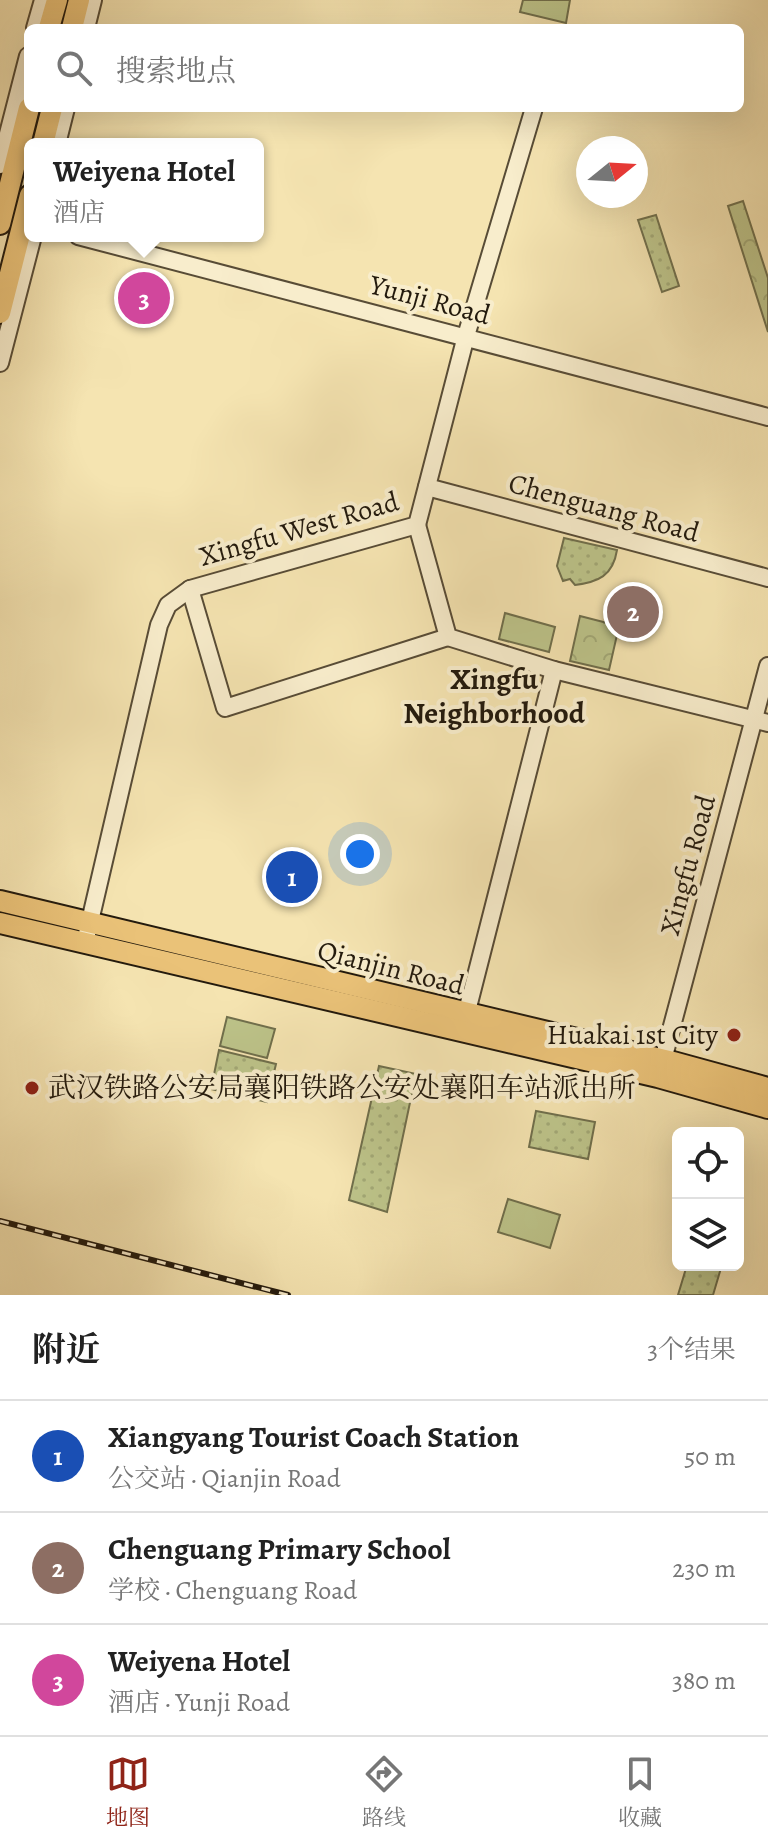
<!DOCTYPE html>
<html lang="zh">
<meta charset="utf-8">
<style>
body{margin:0;font-family:Alegreya,"Noto Serif SC",serif;background:#f2f2f2;color:#222}
.controls{position:absolute;right:24px;bottom:24px;display:grid;overflow:hidden;border-radius:12px;box-shadow:0 8px 32px #0002}
.controls button{width:72px;height:72px;display:grid;place-items:center;padding:0;border:0;border-bottom:2px solid #e0e0e0;background:#fff;color:#222;font:40px sans-serif}
.compass{position:absolute;left:576px;top:136px;width:72px;height:72px;border-radius:50%;background:#fff;box-shadow:0 8px 32px #0002;rotate:72deg}
.you{position:absolute;left:360px;top:854px;width:28px;height:28px;margin:-20px;border:6px solid #fff;border-radius:50%;background:#1a73e8;box-shadow:0 0 0 12px #1a73e833}
.badge{display:grid;place-items:center;width:52px;height:52px;border-radius:50%;background:#8f2418;color:#fff;font-size:26px;font-weight:700}
.pin{position:absolute;translate:-50% -50%;border:4px solid #fff;box-shadow:0 2px 8px #0006}
.popup{position:absolute;left:24px;top:138px;width:240px;height:104px;box-sizing:border-box;display:grid;place-content:center;border-radius:12px;background:#fff;filter:drop-shadow(0 2px 6px #0005);font-size:26px;white-space:nowrap;color:#767676}
.popup b{font-size:30px;color:#222}
.popup::after{content:'';position:absolute;left:50%;top:100%;margin-left:-16px;border:16px solid transparent;border-top-color:#fff}
.list{margin:0;padding:0;list-style:none}
h2{display:flex;justify-content:space-between;align-items:center;height:104px;margin:0;padding:0 32px;font-size:34px}
h2 small{font-size:26px;font-weight:400;color:#767676}
.list li{display:grid;grid-template-columns:52px 1fr auto;gap:24px;align-items:center;box-sizing:border-box;height:112px;padding:0 32px;border-top:2px solid #e0e0e0}
.list b{display:block;font-size:30px;white-space:nowrap}
.list p{margin:0;font-size:26px;white-space:nowrap;color:#767676}
.list em{font-size:26px;font-style:normal;color:#767676}
.icon{flex:none;width:44px;height:44px;fill:none;stroke:currentColor;stroke-width:2;stroke-linecap:round;stroke-linejoin:round}
.map{position:relative;flex:none;width:768px;height:1295px;overflow:hidden}
.search{position:absolute;background:#fff;box-shadow:0 8px 32px #0002;left:24px;right:24px;top:24px;height:88px;display:flex;align-items:center;gap:20px;box-sizing:border-box;padding:0 28px;border-radius:12px;color:#767676;font-size:30px}
.sheet{height:440px;background:#fff}
nav{display:flex;justify-content:space-around;align-items:center;box-sizing:border-box;height:112px;border-top:2px solid #e0e0e0;background:#fff;font-size:22px;color:#767676}
nav a{display:grid;justify-items:center;gap:4px}
nav .on{color:#8f2418}
.map>svg:first-child{display:block}
.green{fill:url(#green-dots);stroke:#706f4c;stroke-width:2}
.forest{fill:url(#forest-crowns);stroke:#706f4c;stroke-width:2}
.pitch{fill:#bdc48a;stroke:#706f4c;stroke-width:2}
.lines{fill:none;stroke-linecap:round;stroke-linejoin:round}
.minor-casing{stroke:#584c36;stroke-width:20}
.major-casing{stroke:#231a0d;stroke-width:24}
.minor{stroke:#f8edcc;stroke-width:16}
.major{stroke:#eac278;stroke-width:20}
.rail-casing{stroke:#231a0d;stroke-width:6}
.rail{stroke:#f8edcc;stroke-width:3;stroke-dasharray:9;stroke-linecap:butt}
.poi-dot{fill:#8f2418;stroke:#f8edcc;stroke-width:3}
.labels{text-anchor:middle;dominant-baseline:central;stroke-width:8;stroke-linejoin:round;paint-order:stroke}
.street-label{font-size:28px;fill:#231a0d;stroke:#f8edcc}
.poi-label{font-size:28px;fill:#231a0d;stroke:#f8edcc;text-anchor:end}
.neighbourhood-label{font-size:30px;font-weight:bold;fill:#231a0d;stroke:#f8edcc}
</style>
<div class="map">
<svg width="768" height="1295" viewBox="0 0 768 1295">
<defs>
<pattern id="green-dots" width="8" height="8" patternUnits="userSpaceOnUse" patternTransform="scale(2)"><rect width="8" height="8" fill="#bdc48a"/><path d="M2 2h.1M6 6h.1" fill="none" stroke="#a2a876" stroke-width="1.8" stroke-linecap="round"/></pattern>
<pattern id="forest-crowns" width="20" height="18" patternUnits="userSpaceOnUse" patternTransform="scale(2)"><rect width="20" height="18" fill="#bdc48a"/><path d="M2 6a3 3 0 1 1 6 0M12 15a3 3 0 1 1 6 0" fill="none" stroke="#a2a876"/></pattern>
</defs>
<rect width="100%" height="100%" fill="#f5e4b1"/>
<filter id="stains"><feTurbulence type="fractalNoise" baseFrequency=".0025" numOctaves="4"/><feColorMatrix values="0 0 0 0 .2 0 0 0 0 .09 0 0 0 0 .02 0 0 0 .5 -.17"/></filter>
<radialGradient id="worn" r=".72"><stop offset=".6" stop-color="#630" stop-opacity="0"/><stop offset="1" stop-color="#630" stop-opacity=".3"/></radialGradient>
<!-- green -->
<g class="green">
<path d="M656 215 679 286 662 292 638 220Z"/>
<path d="M564 538 617 550C613 576 598 582 575 585L570 579 563 581 557 566Z"/>
<path d="M219 1050 276 1064 267 1102 211 1089Z"/>
<path d="M379 1066 416 1074 387 1212 349 1200Z"/>
<path d="M536 1111 595 1122 588 1159 529 1147Z"/>
<path d="M687 1265 721 1268 713 1295H678Z"/>
</g>
<!-- forest -->
<g class="forest">
<path d="M743 201 768 278V332L728 206Z"/>
<path d="M580 616 619 626 609 670 570 661Z"/>
</g>
<!-- pitch -->
<g class="pitch">
<path d="M523 0H570L566 23 520 12Z"/>
<path d="M505 613 555 627 549 652 499 639Z"/>
<path d="M227 1017 275 1029 267 1058 220 1046Z"/>
<path d="M508 1199 560 1215 550 1248 498 1232Z"/>
</g>
<g class="lines">
<defs>
<g id="minor">
<path d="M35 28 43 0"/>
<path d="M86 28 93 0"/>
<path d="M57 144 66 108"/>
<path d="M0 165 28 56"/>
<path d="M78 236 768 417"/>
<path d="M0 363 33 236"/>
<path d="M427 487 768 578"/>
<path d="M417 525 448 637 554 670 768 723"/>
<path d="M190 589 225 708 448 637"/>
<path d="M87 934 159 625 168 605 190 589 417 525 466 336 534 108"/>
<path d="M466 1015 554 670"/>
<path d="M660 1071 768 666"/>
</g>
<g id="major">
<path d="M49 28 57 0"/>
<path d="M72 28 79 0"/>
<path d="M43 144 52 108"/>
<path d="M0 224 29 108"/>
<path d="M0 313 30 195"/>
<path d="M0 901 673 1062 768 1088"/>
<path d="M0 923 658 1077 768 1108"/>
</g>
</defs>
<!-- minor casing -->
<use href="#minor" class="minor-casing"/>
<!-- major casing -->
<use href="#major" class="major-casing"/>
<!-- minor -->
<use href="#minor" class="minor"/>
<!-- major -->
<use href="#major" class="major"/>
<defs>
<path id="rail" d="M0 1221 288 1295"/>
</defs>
<!-- rail casing -->
<use href="#rail" class="rail-casing"/>
<!-- rail -->
<use href="#rail" class="rail"/>
</g>
<!-- markers -->
<g class="poi-dot">
<circle cx="734" cy="1035" r="8"/>
<circle cx="32" cy="1088" r="8"/>
</g>
<g class="labels">
<!-- street labels -->
<g class="street-label">
<text transform="translate(430 300) rotate(15)">Yunji Road</text>
<text transform="translate(604 508) rotate(15)">Chenguang Road</text>
<text transform="translate(299 529) rotate(-16)">Xingfu West Road</text>
<text transform="translate(688 865) rotate(-75)">Xingfu Road</text>
<text transform="translate(391 968) rotate(14)">Qianjin Road</text>
</g>
<!-- poi labels -->
<g class="poi-label">
<text x="718" y="1035">Huakai 1st City</text>
<text x="48" y="1088" text-anchor="start">武汉铁路公安局襄阳铁路公安处襄阳车站派出所</text>
</g>
<!-- neighbourhood labels -->
<g class="neighbourhood-label">
<text x="494" y="679">Xingfu<tspan x="494" dy="34">Neighborhood</tspan></text>
</g>
</g>
<rect width="100%" height="100%" filter="url(#stains)"/>
<rect width="100%" height="100%" fill="url(#worn)"/>
</svg>
<div class="controls">
<button><svg class="icon" aria-label="locate" viewBox="0 0 24 24"><circle cx="12" cy="12" r="6"/><path d="M12 2v4M12 18v4M2 12h4M18 12h4"/></svg></button>
<button><svg class="icon" aria-label="layers" viewBox="0 0 24 24"><path d="M12 4l9 5-9 5-9-5zM3 14l9 5 9-5"/></svg></button>
</div>
<svg class="compass" viewBox="-18 -18 36 36"><path d="M0-13l5 13h-10z" fill="#e53935"/><path d="M0 13l5-13h-10z" fill="#767676"/></svg>
<div class="you"></div>
<div class="pin badge" style="left:292px;top:877px;background:#1a4fb4">1</div>
<div class="pin badge" style="left:633px;top:612px;background:#8d6e63">2</div>
<div class="pin badge" style="left:144px;top:298px;background:#d1479c">3</div>
<div class="popup"><b>Weiyena Hotel</b>酒店</div>
<div class="search"><svg class="icon" aria-label="search" viewBox="0 0 24 24"><circle cx="10" cy="10" r="6"/><path d="M15 15l6 6"/></svg>搜索地点</div>
</div>
<section class="sheet">
<h2>附近<small>3个结果</small></h2>
<ul class="list">
<li><span class="badge" style="background:#1a4fb4">1</span><div><b>Xiangyang Tourist Coach Station</b><p>公交站 · Qianjin Road</p></div><em>50 m</em></li>
<li><span class="badge" style="background:#8d6e63">2</span><div><b>Chenguang Primary School</b><p>学校 · Chenguang Road</p></div><em>230 m</em></li>
<li><span class="badge" style="background:#d1479c">3</span><div><b>Weiyena Hotel</b><p>酒店 · Yunji Road</p></div><em>380 m</em></li>
</ul>
</section>
<nav>
<a class="on"><svg class="icon" aria-label="map" viewBox="0 0 24 24"><path d="M3 6l6-2 6 2 6-2v14l-6 2-6-2-6 2zM9 4v14M15 6v14"/></svg>地图</a>
<a><svg class="icon" aria-label="directions" viewBox="0 0 24 24"><path d="M12 3l9 9-9 9-9-9zM9 14v-3h6M13 9l2 2-2 2"/></svg>路线</a>
<a><svg class="icon" aria-label="saved" viewBox="0 0 24 24"><path d="M7 4h10v16l-5-4-5 4z"/></svg>收藏</a>
</nav>
